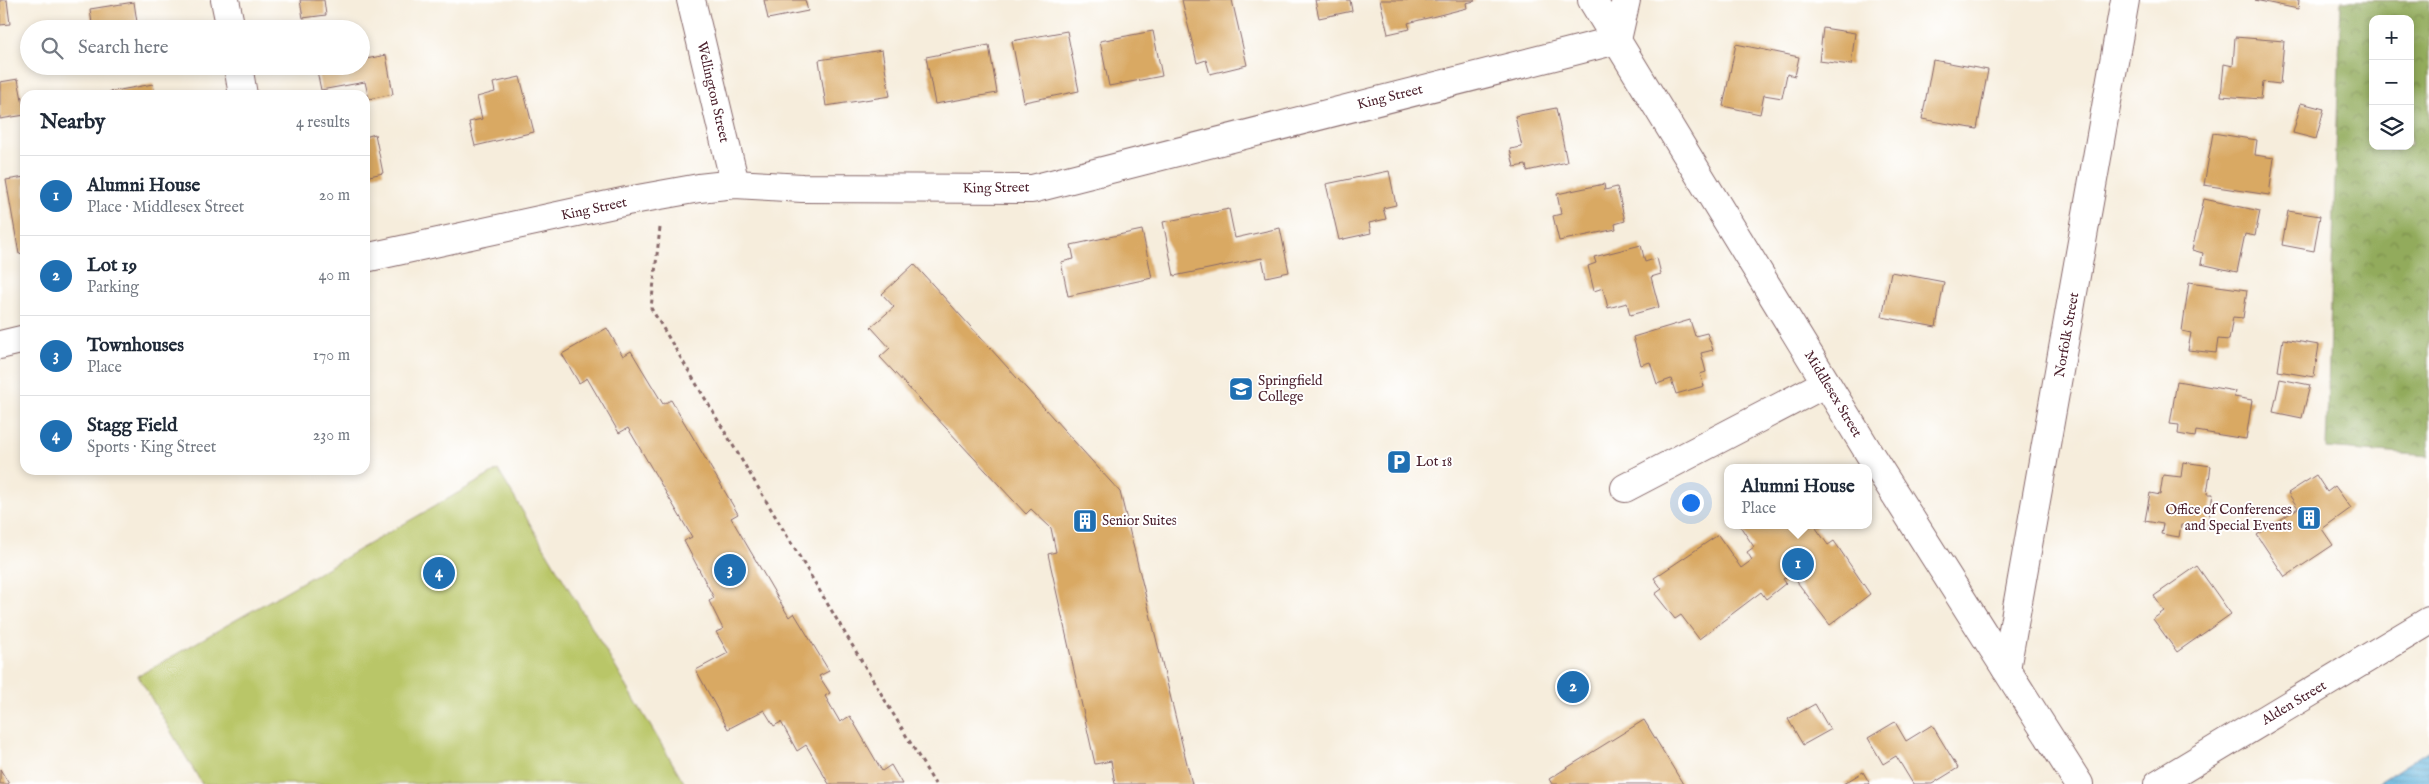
<!DOCTYPE html>
<meta charset="utf-8">
<style>
body{margin:0;font-family:"IM FELL English",serif;background:#f6f6f7;color:#1f2937}
.controls{position:absolute;right:15px;top:15px;display:grid;overflow:hidden;border-radius:10px;box-shadow:0 2px 8px #0003}
.controls button{width:45px;height:45px;display:grid;place-items:center;padding:0;border:0;border-bottom:1px solid #e0e1e3;background:#fff;color:#1f2937;font:25px sans-serif}
.you{position:absolute;left:1690px;top:502px;width:18px;height:18px;margin:-12px;border:4px solid #fff;border-radius:50%;background:#1a73e8;box-shadow:0 0 0 8px #1a73e833}
.badge{display:grid;place-items:center;width:32px;height:32px;border-radius:50%;background:#1f6fb2;color:#fff;font-size:16px;font-weight:700}
.pin{position:absolute;translate:-50% -50%;border:2px solid #fff;box-shadow:0 1px 5px #0006}
.popup{position:absolute;left:1724px;top:464px;width:148px;height:65px;box-sizing:border-box;display:grid;place-content:center;border-radius:10px;background:#fff;filter:drop-shadow(0 1px 4px #0005);font-size:16px;white-space:nowrap;color:#747a83}
.popup b{font-size:19px;color:#1f2937}
.popup::after{content:'';position:absolute;left:50%;top:100%;margin-left:-10px;border:10px solid transparent;border-top-color:#fff}
.list{margin:0;padding:0;list-style:none}
h2{display:flex;justify-content:space-between;align-items:center;height:65px;margin:0;padding:0 20px;font-size:21px}
h2 small{font-size:16px;font-weight:400;color:#747a83}
.list li{display:grid;grid-template-columns:32px 1fr auto;gap:15px;align-items:center;box-sizing:border-box;height:80px;padding:0 20px;border-top:1px solid #e0e1e3}
.list b{display:block;font-size:19px;white-space:nowrap}
.list p{margin:0;font-size:16px;white-space:nowrap;color:#747a83}
.list em{font-size:16px;font-style:normal;color:#747a83}
.icon{flex:none;width:28px;height:28px;fill:none;stroke:currentColor;stroke-width:2;stroke-linecap:round;stroke-linejoin:round}
.map{position:relative;flex:none;width:2429px;height:784px;overflow:hidden}
.search{position:absolute;background:#fff;box-shadow:0 2px 8px #0003;left:20px;top:20px;width:350px;height:55px;display:flex;align-items:center;gap:12px;box-sizing:border-box;padding:0 18px;border-radius:28px;color:#747a83;font-size:19px}
.panel{position:absolute;background:#fff;box-shadow:0 2px 8px #0003;left:20px;top:90px;width:350px;height:385px;border-radius:15px}
.map>svg:first-child{display:block}
.forest{fill:url(#forest-crowns);stroke:#6e6544;fill-rule:evenodd}
.pitch{fill:#b9c668;stroke:#82724a}
.water{fill:url(#water-rules);stroke:#556984}
.building{fill:#d9a964}
.lines{fill:none;stroke-linecap:round;stroke-linejoin:round}
.minor-casing{stroke:#866769;stroke-width:30}
.major-casing{stroke:#866769;stroke-width:30}
.path{stroke:#866769;stroke-width:3;stroke-dasharray:4 4;stroke-linecap:butt}
.minor{stroke:#fff;stroke-width:28}
.major{stroke:#fff;stroke-width:28}
.labels{text-anchor:middle;dominant-baseline:central;stroke-width:4;stroke-linejoin:round;paint-order:stroke}
.street-label{font-size:14px;fill:#4a1f2b;stroke:#fff}
.poi-label{font-size:14px;fill:#4a1f2b;stroke:#fff;text-anchor:start}
</style>
<div class="map">
<svg width="2429" height="784" viewBox="0 0 2429 784">
<defs>
<pattern id="forest-crowns" width="20" height="18" patternUnits="userSpaceOnUse" patternTransform="scale(1.25)"><rect width="20" height="18" fill="#92ab5c"/><path d="M2 6a3 3 0 1 1 6 0M12 15a3 3 0 1 1 6 0" fill="none" stroke="#798b4c"/></pattern>
<pattern id="water-rules" width="6" height="5" patternUnits="userSpaceOnUse" patternTransform="scale(1.25)"><rect width="6" height="5" fill="#60b3dc"/><path d="M0 2.5h6" fill="none" stroke="#5191b3"/></pattern>
</defs>
<rect width="100%" height="100%" fill="#fff"/>
<filter id="ink" filterUnits="userSpaceOnUse"><feTurbulence type="fractalNoise" baseFrequency=".02" numOctaves="2"/><feDisplacementMap in="SourceGraphic" scale="10" xChannelSelector="R" yChannelSelector="G"/><feConvolveMatrix kernelMatrix="1 2 1 2 8 2 1 2 1" color-interpolation-filters="sRGB"/></filter>
<filter id="wash" filterUnits="userSpaceOnUse"><feTurbulence type="fractalNoise" baseFrequency=".0096" numOctaves="4" result="noise"/><feDisplacementMap in="SourceGraphic" scale="20" xChannelSelector="R" yChannelSelector="G"/><feGaussianBlur stdDeviation="1.12" result="paint"/><feColorMatrix in="noise" values="0 0 0 0 0 0 0 0 0 0 0 0 0 0 0 0 0 1.4 0 .05"/><feComposite in="paint" operator="in"/></filter>
<g filter="url(#wash)">
<rect width="100%" height="100%" fill="#f6eddc"/>
<!-- forest -->
<path class="forest" d="M2429 0V456L2326 448 2341 1ZM2373 19H2410V146H2373Z"/>
<!-- pitch -->
<path class="pitch" d="M498 470 685 784H202L138 676Z"/>
<!-- water -->
<path class="water" d="M2429 750V784H2376Z"/>
<g id="blocks">
<!-- building -->
<g class="building">
<path d="M0 0H7L10 24 0 25Z"/>
<path d="M300 0H324L326 15 303 18Z"/>
<path d="M764 0H805L808 11 768 19Z"/>
<path d="M1182 0H1232L1247 65 1210 74 1206 60 1197 63Z"/>
<path d="M1315 0H1350L1352 11 1319 18Z"/>
<path d="M1380 0H1474L1475 1 1466 3 1467 8 1408 23 1410 29 1388 34Z"/>
<path d="M2255 0H2299L2298 9Z"/>
<path d="M134 2 138 29H64L92 24 90 9Z"/>
<path d="M1823 28 1855 33 1851 65 1819 61Z"/>
<path d="M1067 31 1079 91 1024 102 1012 41Z"/>
<path d="M1153 31 1162 76 1109 86 1100 41Z"/>
<path d="M2235 37 2284 41 2280 84 2263 82 2261 99 2221 96 2224 64 2233 66Z"/>
<path d="M1736 44 1799 57 1795 76 1787 74 1782 98 1764 95 1760 114 1723 106Z"/>
<path d="M989 45 997 93 935 104 926 57Z"/>
<path d="M882 50 890 96 826 106 819 60Z"/>
<path d="M386 55 393 94 369 99 365 82 321 90 316 66H361V60Z"/>
<path d="M1933 60 1988 70 1977 129 1922 119Z"/>
<path d="M520 77 534 132 475 146 469 122 482 119 477 97 495 92 493 83Z"/>
<path d="M18 79 25 115 0 119V82Z"/>
<path d="M153 84 155 95H109V92Z"/>
<path d="M2301 103 2324 109 2316 139 2293 133Z"/>
<path d="M1556 108 1567 162 1527 171 1526 165 1514 167 1510 149 1522 147 1515 116Z"/>
<path d="M2213 133 2257 140 2255 155 2274 158 2269 195 2204 185Z"/>
<path d="M375 134 383 173 365 177V137Z"/>
<path d="M1389 171 1396 205 1383 208 1386 219 1369 223 1371 233 1339 240 1326 184Z"/>
<path d="M25 177V252L19 254 6 180Z"/>
<path d="M1604 184 1605 190 1617 187 1625 221 1615 224 1616 229 1559 241 1553 216 1561 214 1557 194Z"/>
<path d="M2204 199 2260 211 2255 236 2245 234 2237 272 2201 264 2203 253 2192 250Z"/>
<path d="M1229 209 1235 238 1280 228 1289 272 1266 277 1262 258 1174 276 1163 222Z"/>
<path d="M2288 211 2320 216 2314 251 2282 245Z"/>
<path d="M1142 230 1152 278 1068 296 1061 262 1074 259 1071 245Z"/>
<path d="M1641 245 1645 262 1657 258 1661 274 1651 277 1659 307 1630 315 1627 303 1608 308 1603 288 1594 291 1588 266 1596 263 1594 257Z"/>
<path d="M914 264 1120 492 1192 784H1115L1111 761 1095 764 1048 554 1056 552 1051 528 1031 509 1026 514 880 357 890 348 871 327 894 307 882 294Z"/>
<path d="M1891 272 1944 282 1936 327 1882 317Z"/>
<path d="M2189 282 2247 290 2243 318 2233 317 2229 340 2218 339 2216 353 2188 350 2191 333 2182 331Z"/>
<path d="M1690 320 1695 336 1707 333 1713 350 1701 353 1706 372 1700 374 1704 386 1676 394 1671 379 1657 384 1650 362 1641 365 1633 337Z"/>
<path d="M607 328 623 356 631 351 663 404 671 400 738 514 731 518 789 617 794 613 829 671 819 676 830 693 825 696 840 722 850 716 882 771 891 765 902 784H829L806 745 797 751 781 722 774 726 764 710 728 729 696 670 728 653 716 632 723 629 709 601 714 598 684 541 692 537 628 428 619 433 587 378 579 383 562 354Z"/>
<path d="M2283 339 2319 345 2314 377 2278 371Z"/>
<path d="M2280 379 2310 385 2302 418 2273 412Z"/>
<path d="M2177 381 2235 391 2234 397 2252 400 2246 439 2196 431 2195 437 2178 434 2179 425 2170 424Z"/>
<path d="M2183 462 2211 466 2207 494H2213L2207 529 2181 525 2179 537 2161 534 2163 524 2145 521 2150 493 2160 495 2163 475 2181 477Z"/>
<path d="M2316 475 2327 492 2335 486 2351 508 2322 529 2333 545 2285 577 2257 535 2298 508 2288 493Z"/>
<path d="M1742 525H1821L1816 528 1828 545 1834 541 1870 594 1830 625 1791 574 1783 579 1786 583 1766 599 1761 592 1699 639 1681 615 1675 619 1655 594 1662 589 1654 578 1718 535 1741 568 1752 560 1747 552 1754 547 1740 526Z"/>
<path d="M2197 566 2231 614 2177 652 2153 619 2164 611 2154 596Z"/>
<path d="M1815 704 1830 730 1803 745 1788 719Z"/>
<path d="M1644 720 1683 784H1552L1549 779Z"/>
<path d="M1895 722 1906 741 1932 725 1958 768 1932 784H1913L1896 756 1883 764 1868 738Z"/>
<path d="M0 769 9 784H0Z"/>
<path d="M1863 772 1870 784H1843Z"/>
</g>
</g>
</g>
<g filter="url(#ink)">
<use href="#blocks" fill-opacity="0" stroke="#866769" stroke-width="1"/>
<g class="lines">
<defs>
<g id="minor">
<path d="M225 0 231 29"/>
<path d="M691 0 735 184"/>
<path d="M1592 0 1869 453 2079 784"/>
<path d="M1617 40 1626 0"/>
<path d="M238 66 243 95"/>
<path d="M365 258 627 201 699 188 735 184 802 188 1032 189 1617 40"/>
<path d="M0 345 25 339"/>
<path d="M1625 488 1826 383"/>
<path d="M2006 669 2125 0"/>
</g>
<path id="major" d="M2158 784 2429 621"/>
</defs>
<!-- minor casing -->
<use href="#minor" class="minor-casing"/>
<!-- major casing -->
<use href="#major" class="major-casing"/>
<!-- path -->
<path class="path" d="M660 228 651 308 935 784"/>
<!-- minor -->
<use href="#minor" class="minor"/>
<!-- major -->
<use href="#major" class="major"/>
</g>
</g>
<!-- icons -->
<defs>
<symbol id="university-square" viewBox="-11 -11 22 22"><rect x="-9" y="-9" width="18" height="18" rx="4" fill="#1f6fb2" stroke="#fff"/><path d="M0-5L7-2L0 1L-7-2ZM-4 1L0 2.5L4 1V4Q0 6-4 4Z" fill="#fff"/></symbol>
<symbol id="parking-square" viewBox="-11 -11 22 22"><rect x="-9" y="-9" width="18" height="18" rx="4" fill="#1f6fb2" stroke="#fff"/><path d="M-3.5-5.5H1a3.5 3.5 0 0 1 0 7H-1V5.5H-3.5ZM-1-3.4V-.6H.8a1.4 1.4 0 0 0 0-2.8Z" fill="#fff"/></symbol>
<symbol id="building-square" viewBox="-11 -11 22 22"><rect x="-9" y="-9" width="18" height="18" rx="4" fill="#1f6fb2" stroke="#fff"/><path d="M-4-6H4V6H1V3H-1V6H-4ZM-2.5-4.3h1.7v1.8h-1.7ZM.8-4.3h1.7v1.8H.8ZM-2.5-1h1.7V.8h-1.7ZM.8-1h1.7V.8H.8Z" fill="#fff"/></symbol>
</defs>
<g fill-rule="evenodd">
<use href="#university-square" x="1227" y="375" width="28" height="28"/>
<use href="#parking-square" x="1385" y="448" width="28" height="28"/>
<use href="#building-square" x="2295" y="504" width="28" height="28"/>
<use href="#building-square" x="1071" y="507" width="28" height="28"/>
</g>
<g class="labels">
<!-- street labels -->
<g class="street-label">
<text transform="translate(713 92) rotate(77)">Wellington Street</text>
<text transform="translate(1390 97) rotate(-14)">King Street</text>
<text transform="translate(996 188) rotate(-1)">King Street</text>
<text transform="translate(594 209) rotate(-12)">King Street</text>
<text transform="translate(2067 335) rotate(-80)">Norfolk Street</text>
<text transform="translate(1833 394) rotate(59)">Middlesex Street</text>
<text transform="translate(2294 703) rotate(-31)">Alden Street</text>
</g>
<!-- poi labels -->
<g class="poi-label">
<text x="1258" y="381">Springfield<tspan x="1258" dy="16">College</tspan></text>
<text x="1416" y="462">Lot 18</text>
<text x="2292" y="510" text-anchor="end">Office of Conferences<tspan x="2292" dy="16">and Special Events</tspan></text>
<text x="1102" y="521">Senior Suites</text>
</g>
</g>
</svg>
<div class="controls">
<button>+</button>
<button>−</button>
<button><svg class="icon" aria-label="layers" viewBox="0 0 24 24"><path d="M12 4l9 5-9 5-9-5zM3 14l9 5 9-5"/></svg></button>
</div>
<div class="you"></div>
<div class="pin badge" style="left:1798px;top:564px">1</div>
<div class="popup"><b>Alumni House</b>Place</div>
<div class="pin badge" style="left:1573px;top:687px">2</div>
<div class="pin badge" style="left:730px;top:570px">3</div>
<div class="pin badge" style="left:439px;top:573px">4</div>
<div class="search"><svg class="icon" aria-label="search" viewBox="0 0 24 24"><circle cx="10" cy="10" r="6"/><path d="M15 15l6 6"/></svg>Search here</div>
<section class="panel">
<h2>Nearby<small>4 results</small></h2>
<ul class="list">
<li><span class="badge">1</span><div><b>Alumni House</b><p>Place · Middlesex Street</p></div><em>20 m</em></li>
<li><span class="badge">2</span><div><b>Lot 19</b><p>Parking</p></div><em>40 m</em></li>
<li><span class="badge">3</span><div><b>Townhouses</b><p>Place</p></div><em>170 m</em></li>
<li><span class="badge">4</span><div><b>Stagg Field</b><p>Sports · King Street</p></div><em>230 m</em></li>
</ul>
</section>
</div>
